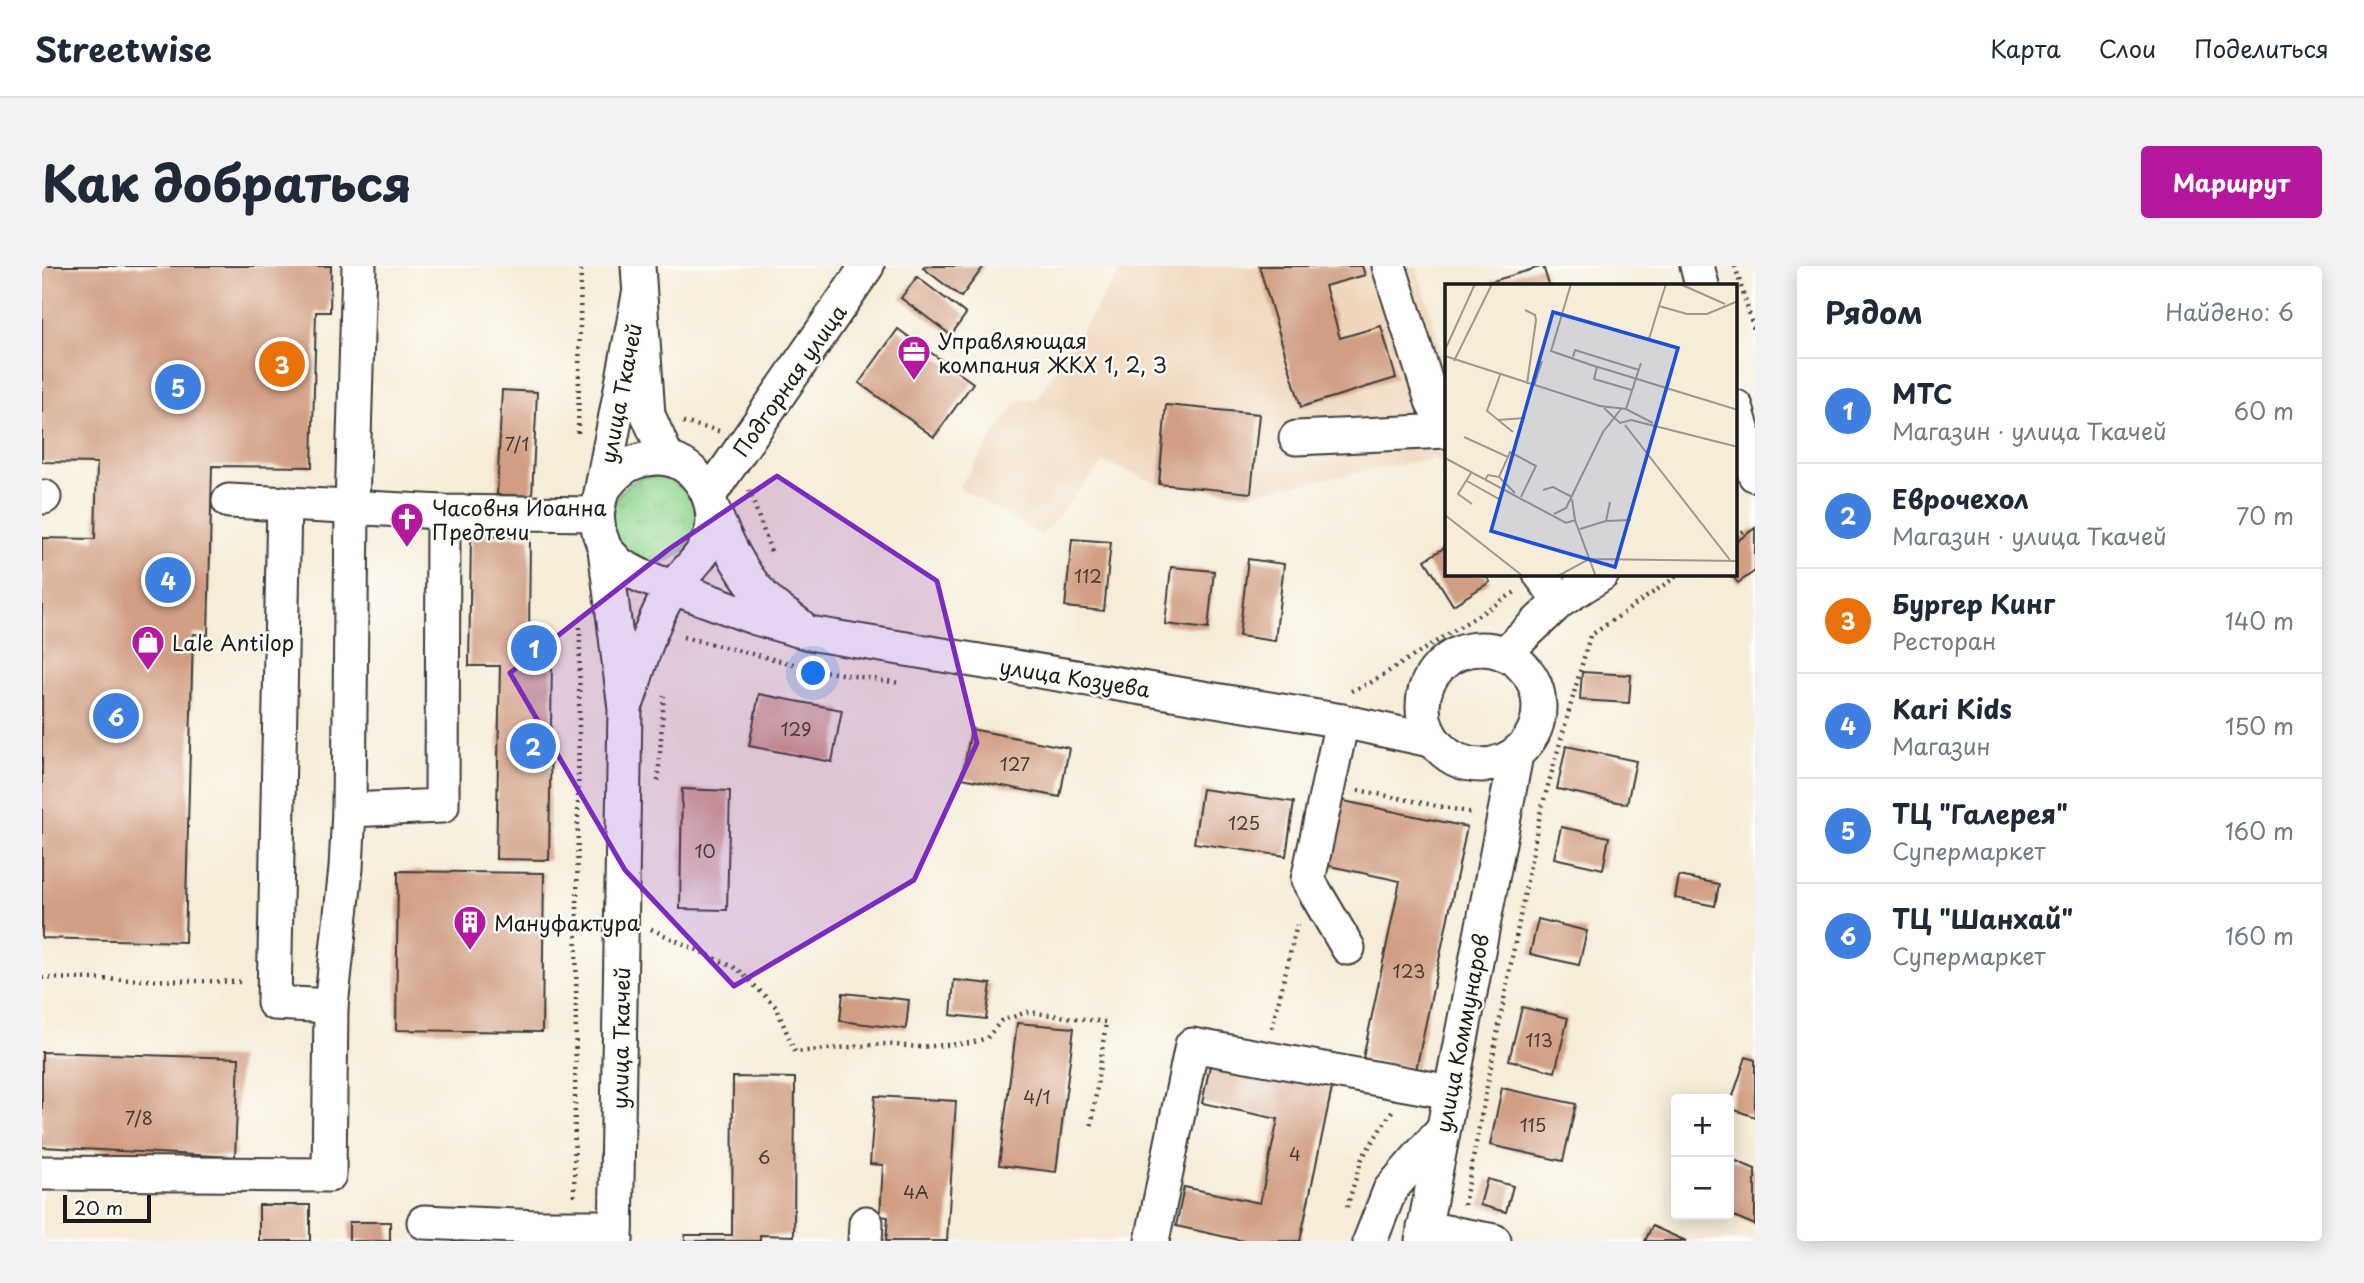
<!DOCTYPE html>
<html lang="ru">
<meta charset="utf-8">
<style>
body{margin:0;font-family:"Playpen Sans",sans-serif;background:#f2f2f3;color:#1f2937}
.controls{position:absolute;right:21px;bottom:21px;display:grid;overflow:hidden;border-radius:7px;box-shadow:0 4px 18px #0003}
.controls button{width:63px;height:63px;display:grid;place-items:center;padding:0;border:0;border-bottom:2px solid #e0e1e3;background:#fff;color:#1f2937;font:35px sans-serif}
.scale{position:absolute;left:21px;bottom:18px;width:88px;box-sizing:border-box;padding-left:7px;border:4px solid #1c1c1c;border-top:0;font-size:19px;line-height:24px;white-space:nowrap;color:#1c1c1c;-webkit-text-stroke:5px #fdfcf7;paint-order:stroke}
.you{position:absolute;left:772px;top:408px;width:24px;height:24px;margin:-18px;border:5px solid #fff;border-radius:50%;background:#1a73e8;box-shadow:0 0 0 10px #1a73e833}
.badge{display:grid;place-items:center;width:46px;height:46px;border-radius:50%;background:#b5179e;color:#fff;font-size:23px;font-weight:700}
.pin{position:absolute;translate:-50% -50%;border:4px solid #fff;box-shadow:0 2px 7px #0006}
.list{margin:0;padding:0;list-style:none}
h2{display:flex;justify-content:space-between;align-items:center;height:91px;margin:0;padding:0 28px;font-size:30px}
h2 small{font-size:23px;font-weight:400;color:#747a83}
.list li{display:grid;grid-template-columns:46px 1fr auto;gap:21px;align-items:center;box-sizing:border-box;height:105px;padding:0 28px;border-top:2px solid #e0e1e3}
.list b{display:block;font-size:26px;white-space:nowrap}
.list p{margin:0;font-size:23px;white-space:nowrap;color:#747a83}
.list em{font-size:23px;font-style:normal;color:#747a83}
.map{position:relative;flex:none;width:1713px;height:975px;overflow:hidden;border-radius:7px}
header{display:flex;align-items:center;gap:42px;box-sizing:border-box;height:98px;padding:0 35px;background:#fff;border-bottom:2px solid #e0e1e3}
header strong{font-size:33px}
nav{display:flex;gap:38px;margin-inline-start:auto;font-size:24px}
.intro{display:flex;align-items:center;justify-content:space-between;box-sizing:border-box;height:168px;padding:0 42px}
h1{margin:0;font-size:49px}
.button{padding:18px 32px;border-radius:7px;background:#b5179e;color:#fff;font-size:24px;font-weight:700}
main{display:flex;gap:42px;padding:0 42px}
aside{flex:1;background:#fff;border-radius:7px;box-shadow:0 4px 18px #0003}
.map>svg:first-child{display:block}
.built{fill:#efd6bb}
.grass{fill:url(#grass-tufts);stroke:#547855;stroke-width:2}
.building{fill:#d19e83}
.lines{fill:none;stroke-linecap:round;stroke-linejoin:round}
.minor-casing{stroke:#3d3b38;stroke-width:37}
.path{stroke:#3d3b38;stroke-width:4.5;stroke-dasharray:2 5;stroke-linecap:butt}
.minor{stroke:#fff;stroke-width:33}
.marked{fill:#7b2cbf;fill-opacity:0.2;stroke:#7b2cbf;stroke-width:5;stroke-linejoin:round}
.labels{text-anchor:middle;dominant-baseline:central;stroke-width:5;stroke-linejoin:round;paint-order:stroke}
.number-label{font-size:18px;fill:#493c36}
.poi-label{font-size:21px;fill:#1c1c1c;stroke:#fdfcf7;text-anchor:start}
.street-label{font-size:21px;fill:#1c1c1c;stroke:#fdfcf7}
.inset-road{fill:none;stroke:#9f998d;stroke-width:2}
.view{fill:#1d4ed8;fill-opacity:0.15;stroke:#1d4ed8;stroke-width:3.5}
.inset-edge{fill:none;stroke:#1c1c1c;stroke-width:3.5}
</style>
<header>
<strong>Streetwise</strong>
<nav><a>Карта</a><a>Слои</a><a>Поделиться</a></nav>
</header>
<div class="intro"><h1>Как добраться</h1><a class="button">Маршрут</a></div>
<main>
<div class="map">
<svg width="1713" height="975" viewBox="0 0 1713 975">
<defs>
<pattern id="grass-tufts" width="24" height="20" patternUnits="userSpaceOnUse" patternTransform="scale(1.75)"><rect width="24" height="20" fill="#8dd48e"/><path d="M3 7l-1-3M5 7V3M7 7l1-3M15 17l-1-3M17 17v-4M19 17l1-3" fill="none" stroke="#79b57a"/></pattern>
</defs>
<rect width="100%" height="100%" fill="#fdfcf7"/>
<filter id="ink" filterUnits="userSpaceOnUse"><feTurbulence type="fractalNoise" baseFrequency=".0143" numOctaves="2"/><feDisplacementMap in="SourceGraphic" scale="14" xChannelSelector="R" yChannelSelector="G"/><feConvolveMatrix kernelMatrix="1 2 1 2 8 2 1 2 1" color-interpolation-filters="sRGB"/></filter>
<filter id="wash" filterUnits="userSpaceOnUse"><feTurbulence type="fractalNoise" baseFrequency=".00686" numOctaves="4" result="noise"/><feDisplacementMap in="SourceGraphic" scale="28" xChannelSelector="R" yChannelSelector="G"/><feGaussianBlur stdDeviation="1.57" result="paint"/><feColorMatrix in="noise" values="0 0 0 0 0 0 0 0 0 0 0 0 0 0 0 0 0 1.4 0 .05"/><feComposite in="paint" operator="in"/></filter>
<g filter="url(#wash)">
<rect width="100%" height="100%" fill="#f6ecd8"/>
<!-- built -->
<path class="built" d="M1082 0H1375L1405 104V208L1393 192 1209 227 1117 218 1062 196 999 270 917 221 976 134H994Z"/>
<!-- grass -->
<circle class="grass" cx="612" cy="253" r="43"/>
<g id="blocks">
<!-- building -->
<g class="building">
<path d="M0 0H289L288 46H274L270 201 170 200 166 369 151 368 143 676 0 672V272L53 273 55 197 0 196Z"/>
<path d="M883 0H942L919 31 881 2Z"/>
<path d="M1217 0H1320L1323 9 1283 20 1298 72 1339 60 1354 112 1259 141Z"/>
<path d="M1501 0 1507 19H1449L1448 16Z"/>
<path d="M875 11 924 48 909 69 859 32Z"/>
<path d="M856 63 931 117 892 171 817 117Z"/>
<path d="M460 124 495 126 490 230 455 229Z"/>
<path d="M1124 139 1217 148 1209 227 1117 218Z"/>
<path d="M1713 262V305L1696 317 1689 308H1694V276Z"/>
<path d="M429 270 488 271 487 370 497 376 505 384 510 394 507 594 454 593 458 400H427Z"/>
<path d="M1030 273 1069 276 1062 345 1023 341Z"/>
<path d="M1405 280V308H1443L1448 316 1411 339 1383 294Z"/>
<path d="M1206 293 1242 298 1233 375 1197 370Z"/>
<path d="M1129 301 1172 305 1166 363 1123 358Z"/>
<path d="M1540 406 1589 409 1587 437 1538 434Z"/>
<path d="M717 428 800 444 790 496 707 480Z"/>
<path d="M929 463 1027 482 1018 531 920 512Z"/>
<path d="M1524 480 1594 495 1585 538 1515 523Z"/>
<path d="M640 523 688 525 685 644 638 643Z"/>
<path d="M1160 523 1252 536 1244 590 1152 577Z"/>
<path d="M1297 534 1425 561 1374 804 1321 792 1358 615 1283 599Z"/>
<path d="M1519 561 1567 571 1561 603 1512 592Z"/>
<path d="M356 605 502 607 500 766 354 764Z"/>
<path d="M1637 610 1677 618 1673 640 1633 632Z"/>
<path d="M1496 653 1545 665 1537 699 1488 688Z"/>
<path d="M912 714 949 718 944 753 909 749Z"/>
<path d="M801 727 867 734 864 763 798 755Z"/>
<path d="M1480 741 1526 752 1513 806 1467 794Z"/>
<path d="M975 757 1032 762 1014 906 957 899Z"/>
<path d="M0 786 197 792 193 891 0 881Z"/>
<path d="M1704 791 1713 794V851L1687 842Z"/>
<path d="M1169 795 1290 822 1258 975H1202L1134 960 1142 921 1218 937 1236 853 1160 837Z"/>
<path d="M691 811 753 812 752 970 718 969V975H643V969H690Z"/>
<path d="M1460 822 1534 838 1521 895 1448 879Z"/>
<path d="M833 830 914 835 905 975H844L846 951 838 950 841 899 828 898Z"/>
<path d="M1687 892 1713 903V959L1687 948Z"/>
<path d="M1445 913 1471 920 1464 946 1438 939Z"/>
<rect x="217" y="939" width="51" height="36"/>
<rect x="307" y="956" width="41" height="19"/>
<path d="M1610 960 1644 975H1603Z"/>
</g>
</g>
</g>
<g filter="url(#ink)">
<use href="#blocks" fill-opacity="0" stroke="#3d3b38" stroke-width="2"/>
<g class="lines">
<defs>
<g id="minor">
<path d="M596 0 606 149 625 192"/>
<path d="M1347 0 1390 135 1405 164"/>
<path d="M1655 0 1660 19"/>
<path d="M597 29 555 248 557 266 563 283 578 299 599 310 714 352 767 367 1300 455 1392 475"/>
<path d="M1694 141 1713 209"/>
<path d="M1254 172 1405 165"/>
<path d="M560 225C572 208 584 196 606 193 648 185 679 230 669 268 663 290 645 303 632 320 610 352 598 397 586 434"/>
<path d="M668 228 825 0"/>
<path d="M0 231H2"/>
<path d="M187 235 401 246 555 248"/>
<path d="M242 237 232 737 289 740"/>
<path d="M671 244C685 277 702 315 730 339 738 346 748 352 757 359"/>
<path d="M563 283 583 443 574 975"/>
<path d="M1498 308 1518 335"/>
<circle cx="1439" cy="441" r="58"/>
<path d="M1462 388 1518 335 1560 308"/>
<path d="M1300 455 1266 614 1306 682"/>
<path d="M307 544 310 241 317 0"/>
<path d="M0 907 287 909 289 740 304 602 307 544 400 540 401 246"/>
<path d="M382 956 496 961H574"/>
<path d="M1382 962 1452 975"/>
<path d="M823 975 824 957"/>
<path d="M1110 975 1150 779 1408 826"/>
<path d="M1328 975 1348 924 1400 864"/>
<path d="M1380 975 1474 489"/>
</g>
</defs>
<!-- minor casing -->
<use href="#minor" class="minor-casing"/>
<!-- path -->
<g class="path">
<path d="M1693 0 1713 67"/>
<path d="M641 156 677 165"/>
<path d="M536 167 539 0"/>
<path d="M707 224 730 288"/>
<path d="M1694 270 1703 264"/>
<path d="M641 371 780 405 858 417"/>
<path d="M1309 425 1328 417 1475 325"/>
<path d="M616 515 622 430"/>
<path d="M1316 524 1431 547"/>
<path d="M609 663 696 703 734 741 753 786 841 778 878 781 929 777 945 772 959 755 985 746 1064 756 1049 864"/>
<path d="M0 712 203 716"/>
<path d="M1230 762 1255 659"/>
<path d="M532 930 538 358"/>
<path d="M1422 939 1498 548 1548 370 1638 308"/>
<path d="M1305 941 1320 892 1350 845"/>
</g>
<!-- minor -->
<use href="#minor" class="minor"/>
</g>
</g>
<!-- marked area -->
<path class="marked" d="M735 210 895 315 935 477 872 614 692 720 583 604 468 407 627 283Z"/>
<!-- icons -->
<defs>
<symbol id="office-pin" viewBox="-11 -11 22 30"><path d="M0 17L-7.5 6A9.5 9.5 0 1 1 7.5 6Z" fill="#b5179e" stroke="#fdfcf7"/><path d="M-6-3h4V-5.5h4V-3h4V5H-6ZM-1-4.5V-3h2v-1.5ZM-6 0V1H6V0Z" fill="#fff"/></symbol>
<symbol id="church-pin" viewBox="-11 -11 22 30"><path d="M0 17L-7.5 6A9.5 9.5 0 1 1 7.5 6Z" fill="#b5179e" stroke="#fdfcf7"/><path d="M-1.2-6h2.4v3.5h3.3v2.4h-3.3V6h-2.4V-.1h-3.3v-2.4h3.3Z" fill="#fff"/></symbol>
<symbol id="shop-pin" viewBox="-11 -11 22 30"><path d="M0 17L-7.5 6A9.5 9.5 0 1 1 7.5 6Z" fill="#b5179e" stroke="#fdfcf7"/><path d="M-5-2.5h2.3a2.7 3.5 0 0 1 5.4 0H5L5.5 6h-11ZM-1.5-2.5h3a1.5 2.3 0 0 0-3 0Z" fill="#fff"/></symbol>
<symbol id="building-pin" viewBox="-11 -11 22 30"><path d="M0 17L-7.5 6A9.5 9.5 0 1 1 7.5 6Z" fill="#b5179e" stroke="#fdfcf7"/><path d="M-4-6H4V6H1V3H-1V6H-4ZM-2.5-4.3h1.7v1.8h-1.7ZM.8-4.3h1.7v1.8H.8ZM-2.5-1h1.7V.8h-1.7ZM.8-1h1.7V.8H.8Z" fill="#fff"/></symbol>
</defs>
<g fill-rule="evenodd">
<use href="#office-pin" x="853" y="67" width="38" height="52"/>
<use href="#church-pin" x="346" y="234" width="38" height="52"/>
<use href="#shop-pin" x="87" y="357" width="38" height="52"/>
<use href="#building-pin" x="409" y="637" width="38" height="52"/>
</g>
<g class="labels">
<!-- number labels -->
<g class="number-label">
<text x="475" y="177">7/1</text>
<text x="1046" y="309">112</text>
<text x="754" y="462">129</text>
<text x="973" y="497">127</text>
<text x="1202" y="556">125</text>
<text x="663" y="584">10</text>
<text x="1367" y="704">123</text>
<text x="1497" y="773">113</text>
<text x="995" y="830">4/1</text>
<text x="97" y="851">7/8</text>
<text x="1491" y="858">115</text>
<text x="1253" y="887">4</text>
<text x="722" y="890">6</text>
<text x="874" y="925">4А</text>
</g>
<!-- poi labels -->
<g class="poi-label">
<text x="896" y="74">Управляющая<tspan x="896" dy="24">компания ЖКХ 1, 2, 3</tspan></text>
<text x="390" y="241">Часовня Иоанна<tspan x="390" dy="24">Предтечи</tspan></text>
<text x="130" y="376">Lale Antilop</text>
<text x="452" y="656">Мануфактура</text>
</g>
<!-- street labels -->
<g class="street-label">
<text transform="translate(747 114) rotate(-55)">Подгорная улица</text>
<text transform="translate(578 127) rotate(-79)">улица Ткачей</text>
<text transform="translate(1033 411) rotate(9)">улица Козуева</text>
<text transform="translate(1419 767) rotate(-79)">улица Коммунаров</text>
<text transform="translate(578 772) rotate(-89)">улица Ткачей</text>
</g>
</g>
<!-- overview -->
<g transform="translate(1403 18)">
<rect width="292" height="292" fill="#f6ecd8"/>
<path class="inset-road" d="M126 0 106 67 152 83 149 95 187 106M221 0 214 22 242 30H262L293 17M235 0 280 20M80 26 90 31 91 36 82 100M204 55 214 22M0 66 30 0M0 72 155 122 181 125 208 139M128 73 130 66 194 86M9 77 47 0M153 83 293 126M55 91 42 127 68 148M89 102 97 77M159 124 175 139 186 136M181 125 196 79M52 136 80 134M186 136 293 163M180 141 285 276M19 153 63 173 54 193 43 191 40 196M63 173 65 168 91 182 76 213M0 174 121 239 130 236M26 189 13 210 27 220M54 193 70 209M22 197 54 215 59 205M98 206 108 203 127 213M127 215 130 236 151 293M109 230 121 224 158 148 176 125M0 231 79 293M161 237 186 236M135 245 161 237 165 218M111 293 144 275 293 277"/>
<path class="view" d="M108 28 233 64 170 283 46 247Z"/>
<rect width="292" height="292" class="inset-edge"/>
</g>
</svg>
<div class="controls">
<button>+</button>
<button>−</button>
</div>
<div class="scale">20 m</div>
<div class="you"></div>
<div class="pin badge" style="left:492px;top:382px;background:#3f7fe0">1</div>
<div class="pin badge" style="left:491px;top:480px;background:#3f7fe0">2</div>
<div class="pin badge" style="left:240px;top:98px;background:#e8710a">3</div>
<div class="pin badge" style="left:126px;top:314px;background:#3f7fe0">4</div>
<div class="pin badge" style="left:136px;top:121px;background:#3f7fe0">5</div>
<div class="pin badge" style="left:74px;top:450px;background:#3f7fe0">6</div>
</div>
<aside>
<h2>Рядом<small>Найдено: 6</small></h2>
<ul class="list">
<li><span class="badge" style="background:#3f7fe0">1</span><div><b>МТС</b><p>Магазин · улица Ткачей</p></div><em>60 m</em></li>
<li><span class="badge" style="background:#3f7fe0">2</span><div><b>Еврочехол</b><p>Магазин · улица Ткачей</p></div><em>70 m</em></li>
<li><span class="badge" style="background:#e8710a">3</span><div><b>Бургер Кинг</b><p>Ресторан</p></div><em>140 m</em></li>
<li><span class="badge" style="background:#3f7fe0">4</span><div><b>Kari Kids</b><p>Магазин</p></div><em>150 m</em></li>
<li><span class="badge" style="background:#3f7fe0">5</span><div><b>ТЦ &quot;Галерея&quot;</b><p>Супермаркет</p></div><em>160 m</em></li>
<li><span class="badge" style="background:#3f7fe0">6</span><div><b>ТЦ &quot;Шанхай&quot;</b><p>Супермаркет</p></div><em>160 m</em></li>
</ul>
</aside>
</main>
